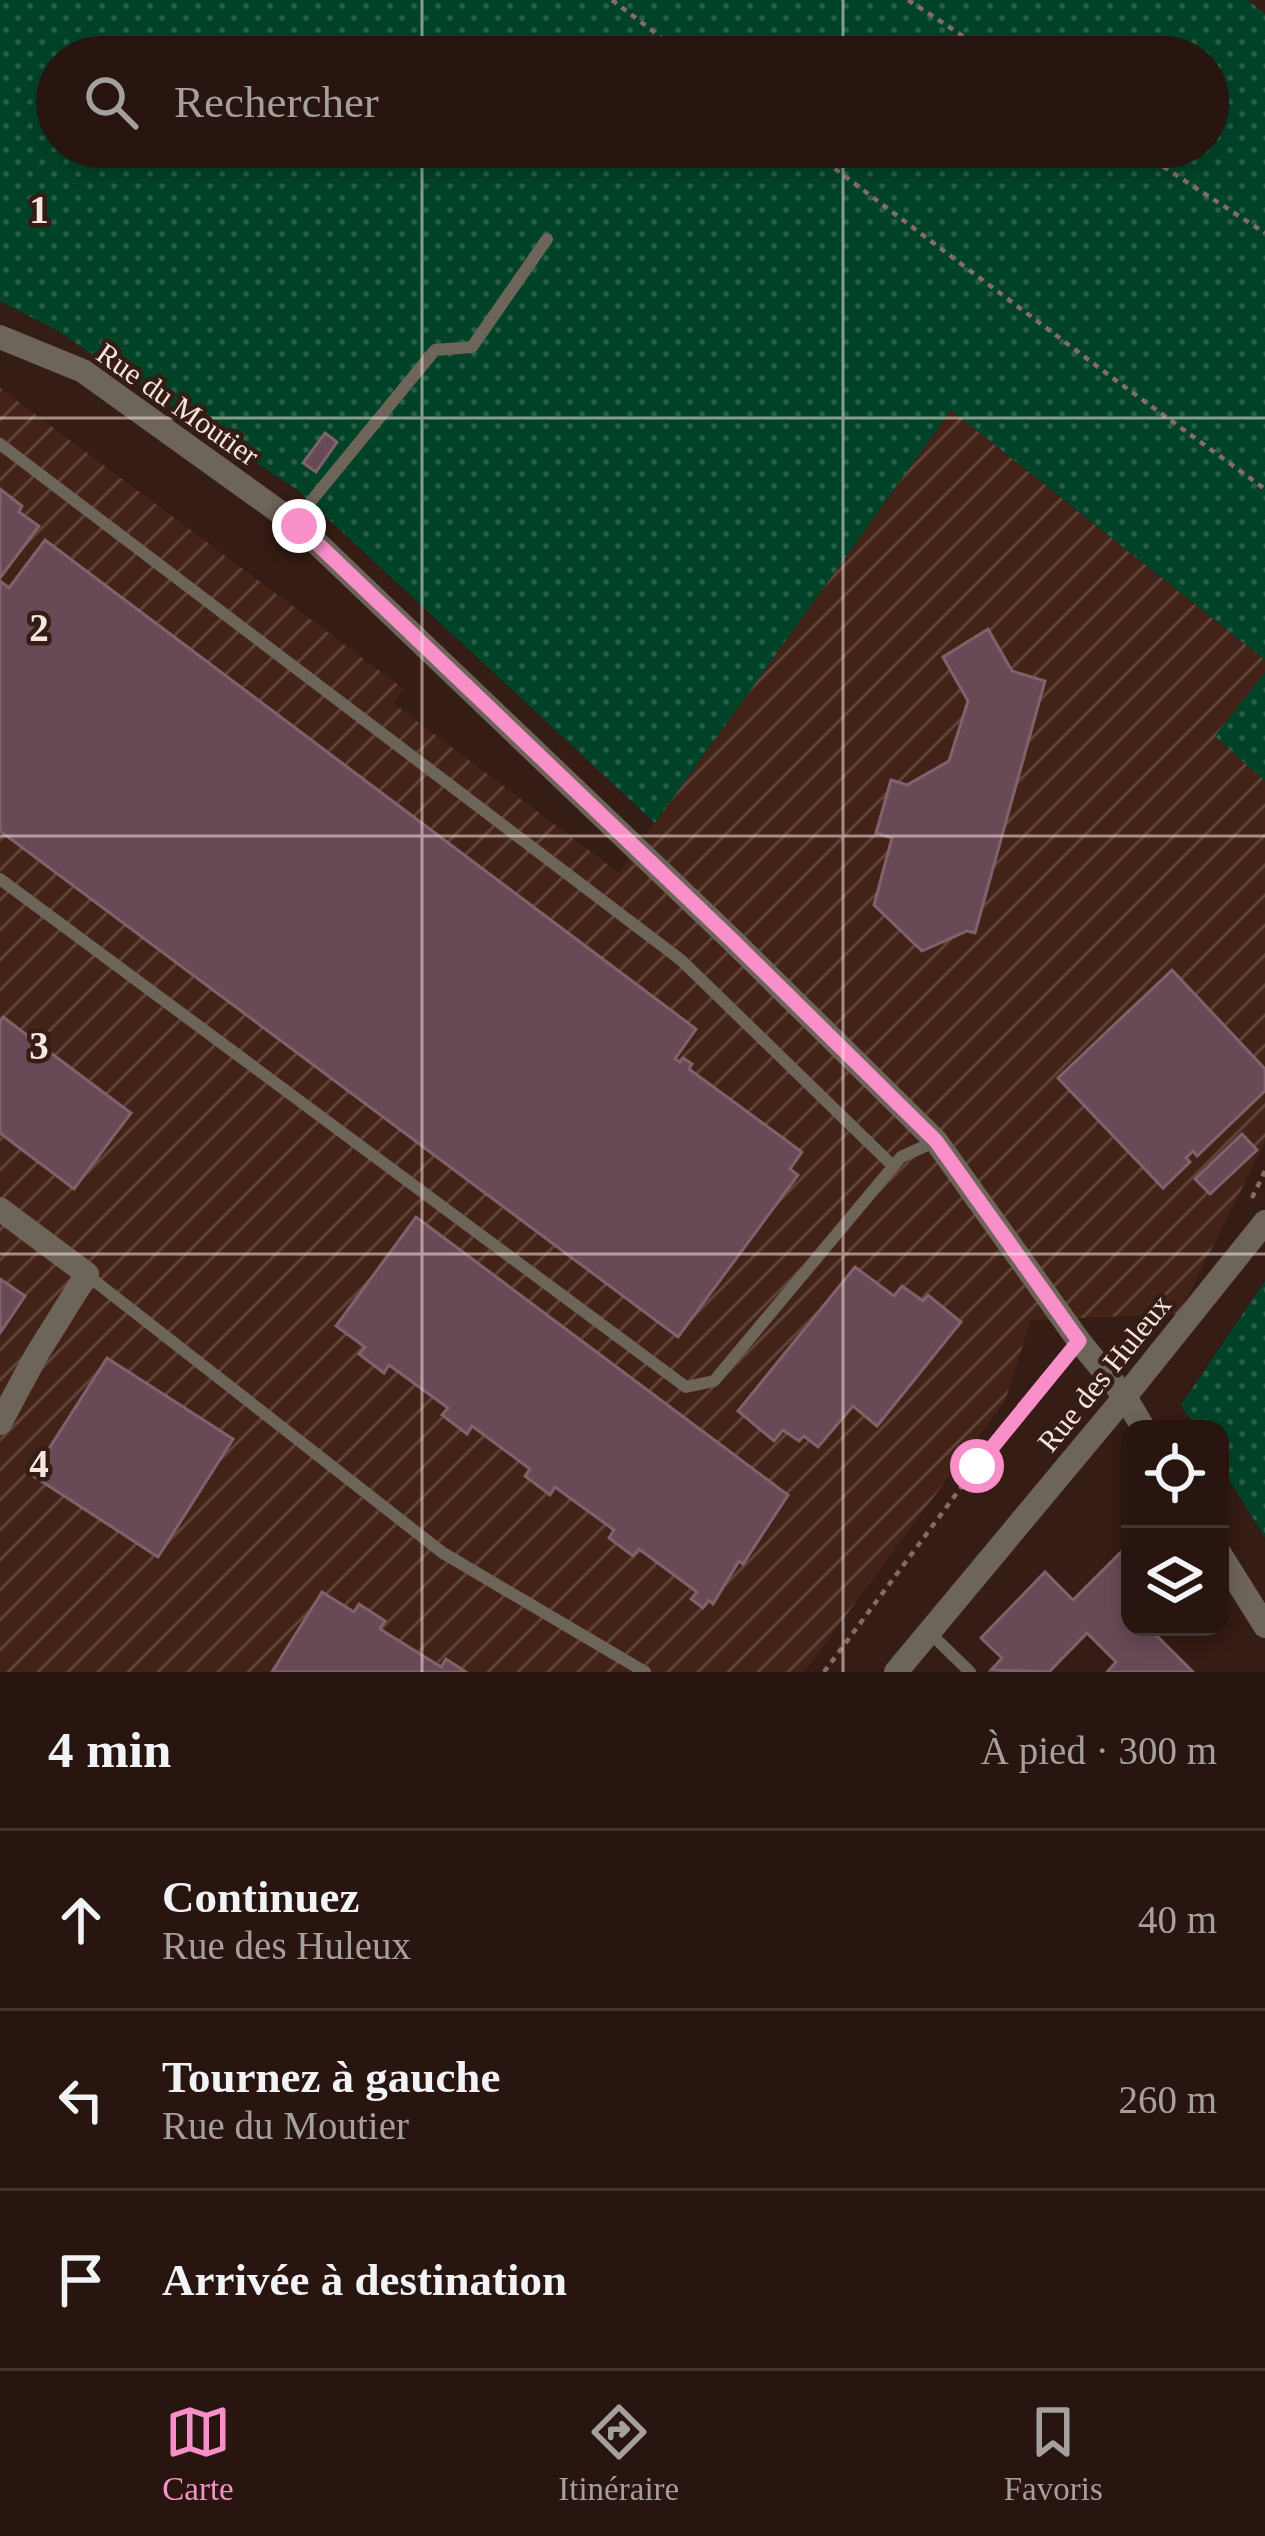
<!DOCTYPE html>
<html lang="fr">
<meta charset="utf-8">
<style>
body{margin:0;font-family:Georgia,serif;background:#34221d;color:#f1f3f6}
.controls{position:absolute;right:36px;bottom:36px;display:grid;overflow:hidden;border-radius:24px;box-shadow:0 6px 18px #0003}
.controls button{width:108px;height:108px;display:grid;place-items:center;padding:0;border:0;border-bottom:3px solid #44342f;background:#28150f;color:#f1f3f6;font:60px sans-serif}
.stop{position:absolute;width:36px;height:36px;margin:-27px;border:9px solid #f98fc9;border-radius:50%;background:#fff}
.stop.end{background:#f98fc9;border-color:#fff;box-shadow:0 3px 12px #0008}
.list{margin:0;padding:0;list-style:none}
h2{display:flex;justify-content:space-between;align-items:center;height:156px;margin:0;padding:0 48px;font-size:51px}
h2 small{font-size:39px;font-weight:400;color:#a59f9e}
.list li{display:grid;grid-template-columns:78px 1fr auto;gap:36px;align-items:center;box-sizing:border-box;height:180px;padding:0 48px;border-top:3px solid #44342f}
.list b{display:block;font-size:45px;white-space:nowrap}
.list p{margin:0;font-size:39px;white-space:nowrap;color:#a59f9e}
.list em{font-size:39px;font-style:normal;color:#a59f9e}
.icon{flex:none;width:66px;height:66px;fill:none;stroke:currentColor;stroke-width:2;stroke-linecap:round;stroke-linejoin:round}
.map{position:relative;flex:none;width:1265px;height:1672px;overflow:hidden}
.search{position:absolute;background:#28150f;box-shadow:0 6px 18px #0003;left:36px;right:36px;top:36px;height:132px;display:flex;align-items:center;gap:30px;box-sizing:border-box;padding:0 42px;border-radius:66px;color:#a59f9e;font-size:45px}
.sheet{height:696px;background:#28150f}
nav{display:flex;justify-content:space-around;align-items:center;box-sizing:border-box;height:168px;border-top:3px solid #44342f;background:#28150f;font-size:33px;color:#a59f9e}
nav a{display:grid;justify-items:center;gap:6px}
nav .on{color:#f98fc9}
.map>svg:first-child{display:block}
.industrial{fill:url(#industrial-furrows)}
.grass{fill:url(#grass-dots);fill-rule:evenodd}
.building{fill:#674a55;stroke:#80616c;stroke-width:3}
.lines{fill:none;stroke-linecap:round;stroke-linejoin:round}
.path{stroke:#826c64;stroke-width:4.5;stroke-dasharray:6 6;stroke-linecap:butt}
.lane{stroke:#6d645a;stroke-width:12}
.street{stroke:#6d645a;stroke-width:24}
.route{stroke:#f98fc9;stroke-width:15}
.grid{fill:none;stroke:#f7e6df;stroke-width:3;stroke-opacity:0.55}
.labels{text-anchor:middle;dominant-baseline:central;stroke-width:9;stroke-linejoin:round;paint-order:stroke}
.street-label{font-size:30px;fill:#f7e6df;stroke:#351c14}
.grid-label{font-size:39px;text-anchor:middle;font-weight:bold;fill:#f7e6df;stroke:#351c14;stroke-width:9;stroke-linejoin:round;paint-order:stroke}
</style>
<div class="map">
<svg width="1265" height="1672" viewBox="0 0 1265 1672">
<defs>
<pattern id="industrial-furrows" width="10" height="10" patternUnits="userSpaceOnUse" patternTransform="scale(3)"><rect width="10" height="10" fill="#432317"/><path d="M-1 1l2-2M0 10L10 0M9 11l2-2" fill="none" stroke="#5f4338"/></pattern>
<pattern id="grass-dots" width="8" height="8" patternUnits="userSpaceOnUse" patternTransform="scale(3)"><rect width="8" height="8" fill="#004328"/><path d="M2 2h.1M6 6h.1" fill="none" stroke="#265e47" stroke-width="1.8" stroke-linecap="round"/></pattern>
</defs>
<rect width="100%" height="100%" fill="#351c14"/>
<!-- industrial -->
<path class="industrial" d="M0 388 404 689 393 703 619 873 951 410 1265 660V672L1216 736 1265 781V1142L1179 1314 1031 1320 1005 1401 804 1672H0Z"/>
<!-- grass -->
<g class="grass">
<path d="M0 0H1248L1265 14V660L951 410 655 823 296 489 56 330 0 301ZM57 57H1208V147H57Z"/>
<path d="M1265 672V781L1215 736Z"/>
<path d="M1265 1281V1537L1220 1466V1429H1196L1181 1405Z"/>
</g>
<!-- building -->
<g class="building">
<path d="M325 433 337 442 316 472 303 463Z"/>
<path d="M0 489 22 506 19 512 39 526 0 578Z"/>
<path d="M45 540 696 1029 675 1059 680 1062 683 1058 692 1064 689 1069 802 1152 790 1169 798 1175 678 1337 0 831V581L9 588Z"/>
<path d="M988 629 1012 671 1045 681 975 933 967 931 922 951 874 905 892 838 876 833 891 780 907 785 949 761 968 701 943 657Z"/>
<path d="M1172 970 1265 1069V1091L1197 1156 1193 1151 1186 1158 1190 1162 1163 1188 1058 1078Z"/>
<path d="M3 1017 131 1113 74 1189 0 1133V1021Z"/>
<path d="M1242 1134 1257 1150 1210 1194 1195 1179Z"/>
<path d="M416 1217 788 1495 743 1564 739 1561 713 1604 709 1600 703 1608 691 1599 697 1592 639 1549 633 1556 609 1538 614 1530 555 1487 550 1495 525 1476 530 1469 472 1426 467 1434 442 1415 448 1408 389 1365 384 1373 359 1354 365 1347 336 1326Z"/>
<path d="M855 1267 894 1296 902 1286 923 1301 928 1295 961 1322 877 1426 853 1406 818 1447 804 1436 799 1441 783 1430 774 1441 738 1411Z"/>
<path d="M0 1279 25 1296 0 1333Z"/>
<path d="M107 1358 233 1439 158 1557 32 1475Z"/>
<path d="M1130 1543V1627H1151L1150 1629 1193 1672H1107L1116 1662 1087 1633 1049 1672 991 1670 1002 1658 981 1638 1045 1572 1073 1600Z"/>
<path d="M322 1592 354 1612 359 1604 385 1621 380 1629 441 1667 446 1659 466 1672H272Z"/>
</g>
<g class="lines">
<!-- path -->
<g class="path">
<path d="M612 0 687 57"/>
<path d="M908 0 995 57"/>
<path d="M806 147 1118 382 1265 489"/>
<path d="M1133 147 1265 233"/>
<path d="M1252 1198 1265 1171"/>
<path d="M824 1672 977 1466 1064 1360"/>
</g>
<!-- lane -->
<g class="lane">
<path d="M0 444 681 960 893 1166"/>
<path d="M299 525 312 500 435 350 472 347 547 239"/>
<path d="M0 879 686 1387 714 1381 901 1157 936 1141"/>
<path d="M87 1275 443 1553 645 1672"/>
<path d="M929 1632 970 1672"/>
</g>
<!-- street -->
<g class="street">
<path d="M0 337 83 371 299 526 732 940 936 1141 1079 1341 1125 1397 1144 1429"/>
<path d="M0 1209 87 1274 37 1354 0 1423"/>
<path d="M1220 1554 1265 1626"/>
<path d="M896 1672 1119 1404 1265 1222"/>
</g>
</g>
<g class="lines">
<!-- route -->
<path class="route" d="M299 526 732 940 936 1141 1079 1341 977 1466"/>
</g>
<!-- grid -->
<path class="grid" d="M422 0V57M843 0V57M422 147V1672M843 147V1672M0 418H1265M0 836H1265M0 1254H1265"/>
<g class="labels">
<!-- street labels -->
<g class="street-label">
<text transform="translate(178 404) rotate(35)">Rue du Moutier</text>
<text transform="translate(1104 1373) rotate(-51)">Rue des Huleux</text>
</g>
</g>
<g class="grid-label">
<text x="39" y="223">1</text>
<text x="39" y="641">2</text>
<text x="39" y="1059">3</text>
<text x="39" y="1477">4</text>
</g>
</svg>
<div class="controls">
<button><svg class="icon" aria-label="locate" viewBox="0 0 24 24"><circle cx="12" cy="12" r="6"/><path d="M12 2v4M12 18v4M2 12h4M18 12h4"/></svg></button>
<button><svg class="icon" aria-label="layers" viewBox="0 0 24 24"><path d="M12 4l9 5-9 5-9-5zM3 14l9 5 9-5"/></svg></button>
</div>
<div class="stop" style="left:977px;top:1466px"></div>
<div class="stop end" style="left:299px;top:526px"></div>
<div class="search"><svg class="icon" aria-label="search" viewBox="0 0 24 24"><circle cx="10" cy="10" r="6"/><path d="M15 15l6 6"/></svg>Rechercher</div>
</div>
<section class="sheet">
<h2>4 min<small>À pied · 300 m</small></h2>
<ul class="list">
<li><svg class="icon" aria-label="ahead" viewBox="0 0 24 24"><path d="M12 20V5M6 11l6-6 6 6"/></svg><div><b>Continuez</b><p>Rue des Huleux</p></div><em>40 m</em></li>
<li><svg class="icon" aria-label="left" viewBox="0 0 24 24"><path d="M17 20v-9H6M10 6l-5 5 5 5"/></svg><div><b>Tournez à gauche</b><p>Rue du Moutier</p></div><em>260 m</em></li>
<li><svg class="icon" aria-label="arrive" viewBox="0 0 24 24"><path d="M6 21V4h12l-3 4 3 4H6"/></svg><div><b>Arrivée à destination</b></div></li>
</ul>
</section>
<nav>
<a class="on"><svg class="icon" aria-label="map" viewBox="0 0 24 24"><path d="M3 6l6-2 6 2 6-2v14l-6 2-6-2-6 2zM9 4v14M15 6v14"/></svg>Carte</a>
<a><svg class="icon" aria-label="directions" viewBox="0 0 24 24"><path d="M12 3l9 9-9 9-9-9zM9 14v-3h6M13 9l2 2-2 2"/></svg>Itinéraire</a>
<a><svg class="icon" aria-label="saved" viewBox="0 0 24 24"><path d="M7 4h10v16l-5-4-5 4z"/></svg>Favoris</a>
</nav>
